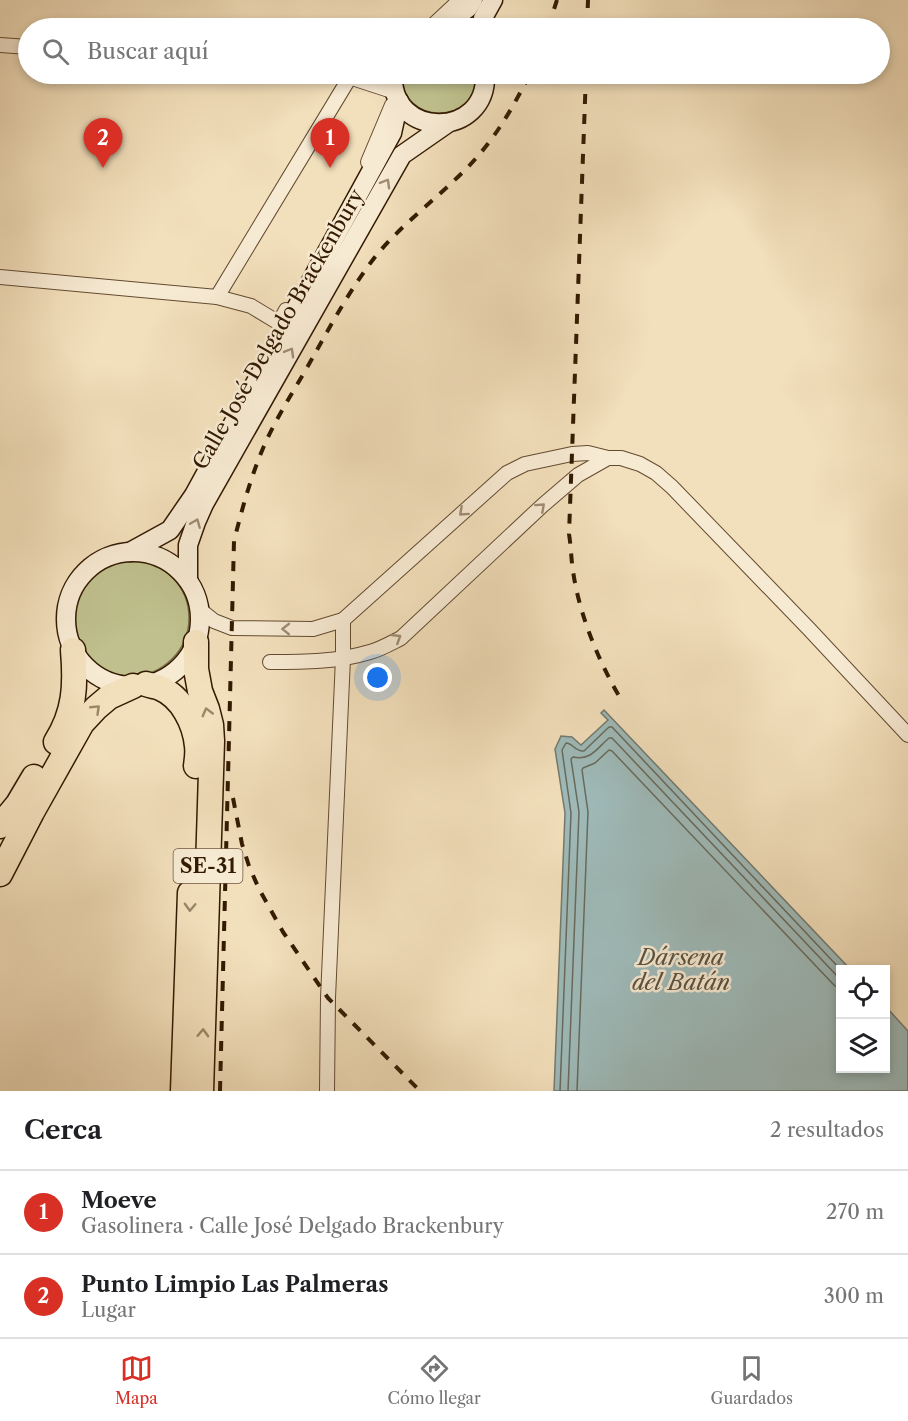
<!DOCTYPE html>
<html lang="es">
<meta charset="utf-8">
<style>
body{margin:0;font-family:"Libre Caslon Text",serif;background:#f2f2f2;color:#202124}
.controls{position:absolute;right:18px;bottom:18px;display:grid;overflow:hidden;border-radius:0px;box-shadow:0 3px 9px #0003}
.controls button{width:54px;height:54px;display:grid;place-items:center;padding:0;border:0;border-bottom:2px solid #e0e0e0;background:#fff;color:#202124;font:30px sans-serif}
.you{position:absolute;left:378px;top:678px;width:21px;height:21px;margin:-15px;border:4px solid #fff;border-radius:50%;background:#1a73e8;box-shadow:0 0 0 9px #1a73e833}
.badge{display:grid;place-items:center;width:39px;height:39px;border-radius:50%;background:#d93025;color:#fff;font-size:20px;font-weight:700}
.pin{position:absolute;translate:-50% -50px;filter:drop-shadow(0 2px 3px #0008)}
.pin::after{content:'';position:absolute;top:32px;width:21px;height:18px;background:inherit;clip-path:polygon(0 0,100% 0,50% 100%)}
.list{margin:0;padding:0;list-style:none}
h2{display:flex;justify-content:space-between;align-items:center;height:78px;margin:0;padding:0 24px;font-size:26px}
h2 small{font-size:20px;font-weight:400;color:#757577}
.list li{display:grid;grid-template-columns:39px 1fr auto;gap:18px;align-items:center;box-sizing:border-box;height:84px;padding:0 24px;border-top:2px solid #e0e0e0}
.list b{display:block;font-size:22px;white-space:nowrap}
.list p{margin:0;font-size:20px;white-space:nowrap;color:#757577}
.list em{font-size:20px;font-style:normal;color:#757577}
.icon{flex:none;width:33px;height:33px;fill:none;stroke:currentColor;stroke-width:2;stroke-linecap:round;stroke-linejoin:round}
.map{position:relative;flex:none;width:908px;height:1091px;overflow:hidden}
.search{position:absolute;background:#fff;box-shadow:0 3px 9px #0003;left:18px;right:18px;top:18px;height:66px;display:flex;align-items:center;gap:15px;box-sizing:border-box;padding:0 21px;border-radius:33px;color:#757577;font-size:22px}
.sheet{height:246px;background:#fff}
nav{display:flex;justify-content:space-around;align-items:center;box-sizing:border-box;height:84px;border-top:2px solid #e0e0e0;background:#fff;font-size:16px;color:#757577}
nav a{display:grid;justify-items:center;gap:3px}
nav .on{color:#d93025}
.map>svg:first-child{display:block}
.green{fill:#bfc08d;stroke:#796d47;stroke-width:1.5}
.water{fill:#9ebab9;stroke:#737a6f;stroke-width:1.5}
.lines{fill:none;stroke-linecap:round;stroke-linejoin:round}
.shore{stroke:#686a5d;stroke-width:1.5}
.street-casing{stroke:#634b30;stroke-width:16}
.secondary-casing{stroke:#331a01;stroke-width:21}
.highway-casing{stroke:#331a01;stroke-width:27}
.street{stroke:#f7ead3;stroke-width:14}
.secondary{stroke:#f7ead3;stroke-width:18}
.highway{stroke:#f2dfbb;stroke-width:24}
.rail{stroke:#331a01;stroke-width:4;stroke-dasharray:10 10;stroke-linecap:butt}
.oneway{stroke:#9f8c74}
.oneway2{stroke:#9c8667}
.labels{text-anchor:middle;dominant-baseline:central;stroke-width:5;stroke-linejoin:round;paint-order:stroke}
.shield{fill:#f7ead3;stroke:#6e5840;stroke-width:1.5}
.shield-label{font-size:20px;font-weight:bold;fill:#331a01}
.street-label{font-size:21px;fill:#331a01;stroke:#f7ead3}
.water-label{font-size:22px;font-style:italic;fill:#585241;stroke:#f7ead3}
</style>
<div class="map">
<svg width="908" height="1091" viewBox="0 0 908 1091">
<rect width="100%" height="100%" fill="#f2dfbb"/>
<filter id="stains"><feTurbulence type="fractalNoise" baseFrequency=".00333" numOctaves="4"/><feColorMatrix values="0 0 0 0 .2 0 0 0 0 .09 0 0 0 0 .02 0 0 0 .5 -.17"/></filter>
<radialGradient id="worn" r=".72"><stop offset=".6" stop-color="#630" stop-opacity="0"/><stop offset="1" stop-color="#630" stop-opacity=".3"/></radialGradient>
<!-- green -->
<g class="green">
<path d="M403 74H476C480 127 398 125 403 74Z"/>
<circle cx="131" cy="618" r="58"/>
</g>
<!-- water -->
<path class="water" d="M604 710 850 969 840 970V1068H886V1007L908 1031V1091H554L565 813 555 749 561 736 572 737 581 745 608 720 601 713Z"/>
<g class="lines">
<!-- shore -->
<g class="shore">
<path d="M560 1091 571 813 562 750 566 743C573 743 575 752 584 751L609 727H612L841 970"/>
<path d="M568 1091 579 812 571 759 573 757C591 761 597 748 609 738H612L840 979"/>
<path d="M577 1091 588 812 582 770 583 768 595 763 609 750 612 751 833 984 840 990"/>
</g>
<defs>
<g id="street">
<path d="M430 28 460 0"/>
<path d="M0 45 28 47"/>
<path d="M340 74 395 92"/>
<path d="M368 162 392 105"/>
<path d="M0 277 217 297 350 77"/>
<path d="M217 297 251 306 279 323 286 310"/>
<path d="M199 609 214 621 232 628 313 629 343 620 507 473 525 464 572 454 588 453 608 458H621L640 464 656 473 672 487 809 629 908 735"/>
<path d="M270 662C304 662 337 662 370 652 381 649 391 643 401 638L543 505 578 475 608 458"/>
<path d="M327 1091 328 998 343 658V620"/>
</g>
<g id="secondary">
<path d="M441 28 468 8 473 0"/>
<path d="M482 28 483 18 493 0"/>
<path d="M393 74C389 139 488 140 485 74"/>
<circle cx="133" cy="619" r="67"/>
<path d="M130 552 170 530 194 495 392 133 399 101"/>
<path d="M188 580V545L196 522 204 504 402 155 448 123"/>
</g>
<g id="highway">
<path d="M196 642V669L200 691 207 709 211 725 212 741 201 1091"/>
<path d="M146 684C151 686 156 686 160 688 182 697 195 724 197 746 198 753 197 759 196 766"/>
<path d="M56 742C75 712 76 685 73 650"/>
<path d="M0 826 18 804 34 777"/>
<path d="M0 874 32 812 82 723 96 708 109 697 133 686"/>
<path d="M183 1091 190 893"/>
</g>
</defs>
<!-- street casing -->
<use href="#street" class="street-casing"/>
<!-- secondary casing -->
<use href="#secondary" class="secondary-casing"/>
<!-- highway casing -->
<use href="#highway" class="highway-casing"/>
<!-- street -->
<use href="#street" class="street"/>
<!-- secondary -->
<use href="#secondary" class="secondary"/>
<!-- highway -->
<use href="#highway" class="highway"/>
<!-- rail -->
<g class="rail">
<path d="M548 28 557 0"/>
<path d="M587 28 588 0"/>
<path d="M586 74 569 534C571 546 571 558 573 571 579 614 599 663 622 701"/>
<path d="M233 798 242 844 249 866 259 889 283 932 328 998 420 1091"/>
<path d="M220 1091 234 541C242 509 251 476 264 446 277 416 297 386 313 357 332 323 351 288 375 257 401 225 435 200 464 171 494 141 511 111 530 74"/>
</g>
</g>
<!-- one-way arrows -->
<defs><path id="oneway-chevron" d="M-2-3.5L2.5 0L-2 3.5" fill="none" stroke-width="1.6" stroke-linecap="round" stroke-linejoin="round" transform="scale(1.5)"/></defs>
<g class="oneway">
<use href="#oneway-chevron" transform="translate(386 183) rotate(-60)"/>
<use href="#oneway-chevron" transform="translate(290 352) rotate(-60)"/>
<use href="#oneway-chevron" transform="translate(541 507) rotate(-42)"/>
<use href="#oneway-chevron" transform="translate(463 512) rotate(138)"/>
<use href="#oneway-chevron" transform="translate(196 523) rotate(-68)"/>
<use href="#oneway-chevron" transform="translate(286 629) rotate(-179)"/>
<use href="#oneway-chevron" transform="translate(397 638) rotate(-32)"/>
</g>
<g class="oneway2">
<use href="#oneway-chevron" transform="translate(96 709) rotate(-44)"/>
<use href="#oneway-chevron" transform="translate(207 712) rotate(-105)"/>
<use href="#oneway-chevron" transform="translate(190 907) rotate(92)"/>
<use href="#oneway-chevron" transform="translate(203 1033) rotate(-88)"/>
</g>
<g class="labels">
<!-- shield labels -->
<rect class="shield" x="173.5" y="849" width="69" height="34" rx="4.5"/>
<g class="shield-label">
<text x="208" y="866">SE-31</text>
</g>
<!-- street labels -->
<g class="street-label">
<text transform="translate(278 329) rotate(-60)">Calle José Delgado Brackenbury</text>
</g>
<!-- water labels -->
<g class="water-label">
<text x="681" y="957">Dársena<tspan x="681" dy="25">del Batán</tspan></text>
</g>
</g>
<rect width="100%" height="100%" filter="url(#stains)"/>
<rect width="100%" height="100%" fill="url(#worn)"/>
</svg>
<div class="controls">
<button><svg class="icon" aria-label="locate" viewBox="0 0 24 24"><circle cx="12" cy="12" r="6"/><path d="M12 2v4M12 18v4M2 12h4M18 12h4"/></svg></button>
<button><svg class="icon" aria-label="layers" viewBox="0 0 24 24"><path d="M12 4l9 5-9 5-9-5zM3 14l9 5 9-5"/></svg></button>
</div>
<div class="you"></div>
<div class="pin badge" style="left:330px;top:168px">1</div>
<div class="pin badge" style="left:103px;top:168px">2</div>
<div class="search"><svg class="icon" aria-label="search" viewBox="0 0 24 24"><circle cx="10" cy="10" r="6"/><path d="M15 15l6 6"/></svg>Buscar aquí</div>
</div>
<section class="sheet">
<h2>Cerca<small>2 resultados</small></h2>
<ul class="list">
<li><span class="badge">1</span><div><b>Moeve</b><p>Gasolinera · Calle José Delgado Brackenbury</p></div><em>270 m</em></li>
<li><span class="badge">2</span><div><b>Punto Limpio Las Palmeras</b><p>Lugar</p></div><em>300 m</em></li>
</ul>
</section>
<nav>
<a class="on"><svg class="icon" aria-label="map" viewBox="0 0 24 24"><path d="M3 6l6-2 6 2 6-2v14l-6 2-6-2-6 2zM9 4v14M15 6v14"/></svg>Mapa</a>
<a><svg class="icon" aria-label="directions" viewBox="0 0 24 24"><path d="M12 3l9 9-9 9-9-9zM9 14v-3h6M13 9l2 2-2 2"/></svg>Cómo llegar</a>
<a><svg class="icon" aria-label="saved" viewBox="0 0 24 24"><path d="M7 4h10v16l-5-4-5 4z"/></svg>Guardados</a>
</nav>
